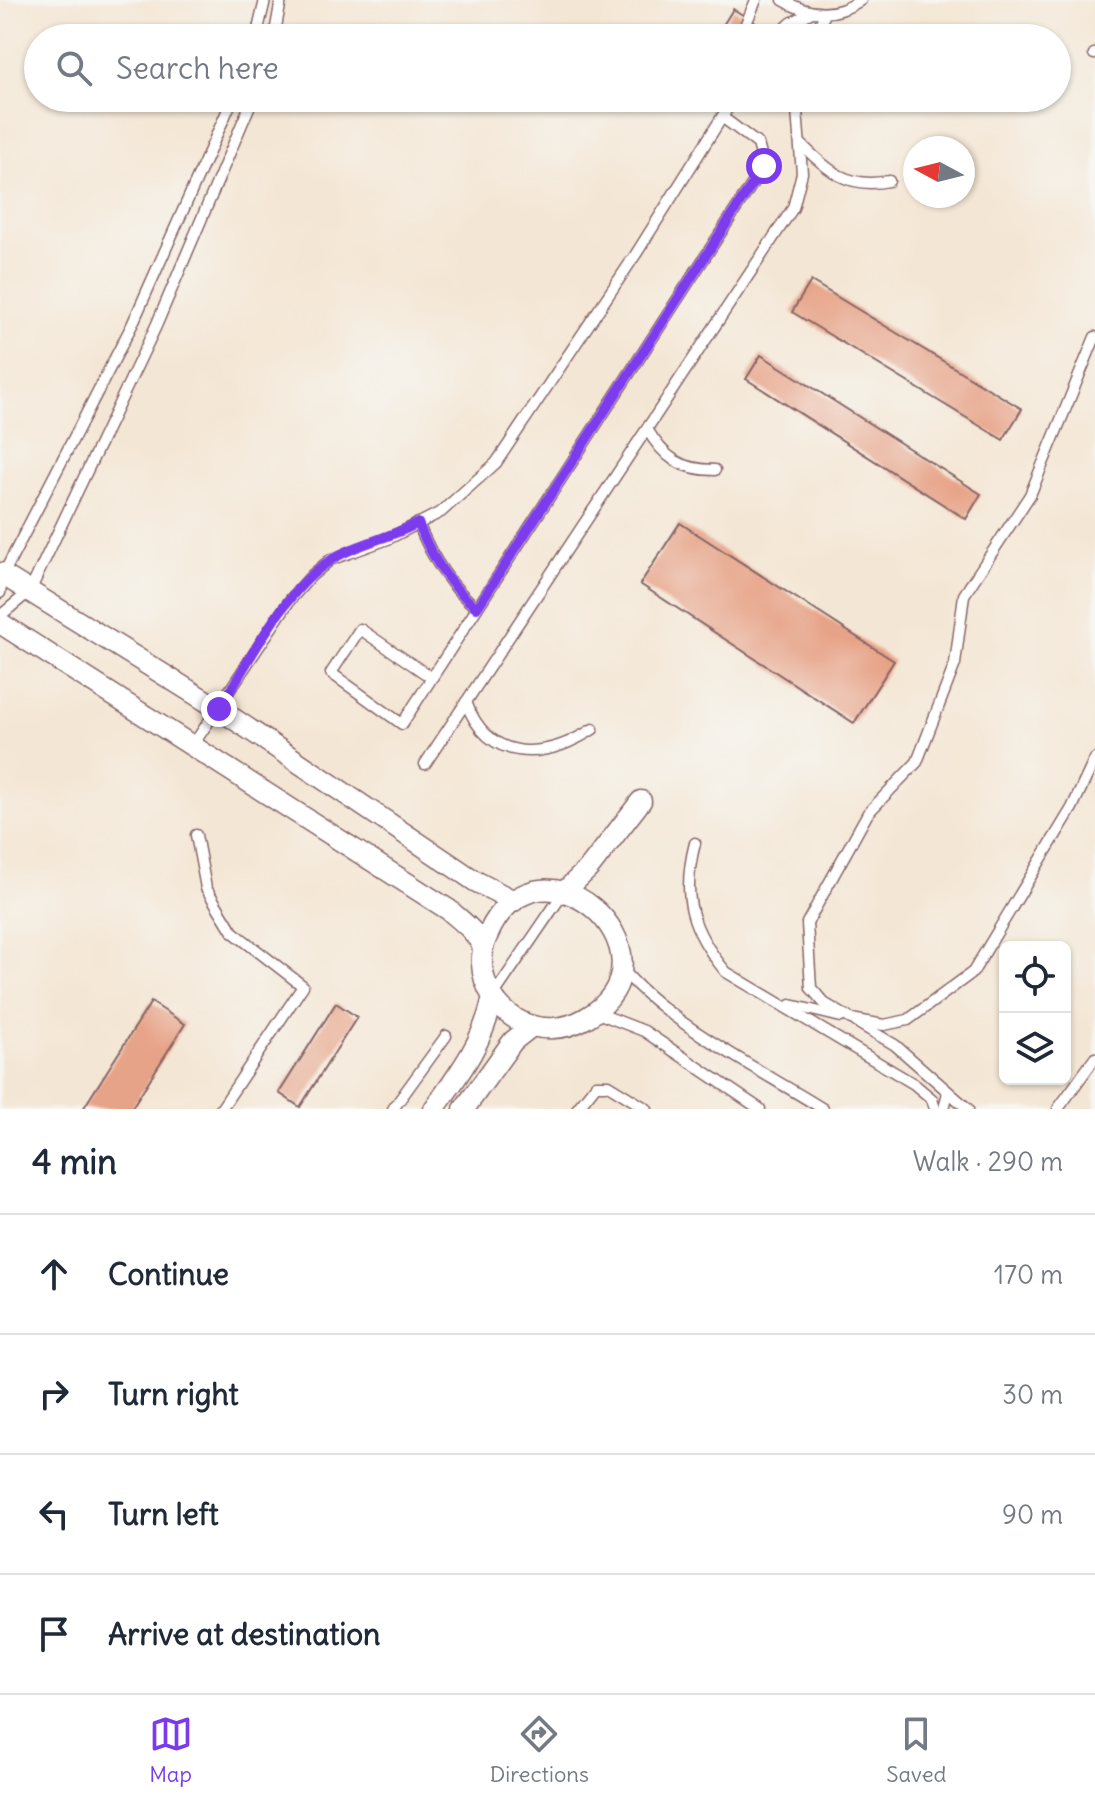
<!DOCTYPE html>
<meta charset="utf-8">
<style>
body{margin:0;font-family:Delius,sans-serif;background:#f2f2f3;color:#1f2937}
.controls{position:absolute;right:24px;bottom:24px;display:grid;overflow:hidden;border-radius:12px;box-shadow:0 2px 6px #0004}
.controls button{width:72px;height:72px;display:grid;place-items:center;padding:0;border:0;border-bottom:2px solid #e0e1e3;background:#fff;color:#1f2937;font:40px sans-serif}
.compass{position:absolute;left:903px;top:136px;width:72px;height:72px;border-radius:50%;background:#fff;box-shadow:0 2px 6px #0004;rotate:277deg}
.stop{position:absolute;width:24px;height:24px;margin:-18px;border:6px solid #7c3aed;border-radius:50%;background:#fff}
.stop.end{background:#7c3aed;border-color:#fff;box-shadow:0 2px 8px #0008}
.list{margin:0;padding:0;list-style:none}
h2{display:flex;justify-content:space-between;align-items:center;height:104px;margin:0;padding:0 32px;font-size:34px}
h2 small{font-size:26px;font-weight:400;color:#747a83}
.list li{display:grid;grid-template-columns:52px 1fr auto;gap:24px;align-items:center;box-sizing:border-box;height:120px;padding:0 32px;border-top:2px solid #e0e1e3}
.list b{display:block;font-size:30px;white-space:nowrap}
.list em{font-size:26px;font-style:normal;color:#747a83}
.icon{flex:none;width:44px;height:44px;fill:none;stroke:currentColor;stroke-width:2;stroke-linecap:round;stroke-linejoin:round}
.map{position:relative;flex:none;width:1095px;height:1109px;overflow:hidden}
.search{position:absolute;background:#fff;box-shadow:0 2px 6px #0004;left:24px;right:24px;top:24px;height:88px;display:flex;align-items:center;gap:20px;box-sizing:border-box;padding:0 28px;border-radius:44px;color:#747a83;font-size:30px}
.sheet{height:584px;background:#fff}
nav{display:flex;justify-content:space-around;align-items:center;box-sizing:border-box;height:112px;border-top:2px solid #e0e1e3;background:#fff;font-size:22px;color:#747a83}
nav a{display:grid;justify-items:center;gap:4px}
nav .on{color:#7c3aed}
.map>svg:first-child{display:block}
.building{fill:#e7a387}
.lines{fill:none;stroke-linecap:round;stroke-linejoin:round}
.lane-casing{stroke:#866566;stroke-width:13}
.street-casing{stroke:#866566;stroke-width:23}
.lane{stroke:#fff;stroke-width:10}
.street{stroke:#fff;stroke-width:20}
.route{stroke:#7c3aed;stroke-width:10}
</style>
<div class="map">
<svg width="1095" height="1109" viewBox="0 0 1095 1109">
<rect width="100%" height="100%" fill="#f6f6f2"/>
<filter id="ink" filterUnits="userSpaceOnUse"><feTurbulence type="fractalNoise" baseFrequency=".0125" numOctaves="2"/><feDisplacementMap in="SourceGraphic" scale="16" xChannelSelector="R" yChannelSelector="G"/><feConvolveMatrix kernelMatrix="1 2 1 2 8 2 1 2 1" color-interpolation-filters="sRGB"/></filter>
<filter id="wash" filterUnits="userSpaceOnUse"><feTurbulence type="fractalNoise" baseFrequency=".006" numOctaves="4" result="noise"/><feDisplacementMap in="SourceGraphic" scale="32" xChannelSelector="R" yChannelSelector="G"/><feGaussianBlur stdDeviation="1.8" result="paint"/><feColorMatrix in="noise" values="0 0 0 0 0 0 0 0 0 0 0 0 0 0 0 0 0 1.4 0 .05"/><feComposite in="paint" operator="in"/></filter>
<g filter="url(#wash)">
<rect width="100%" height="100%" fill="#f4e6d4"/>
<g id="blocks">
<!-- building -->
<g class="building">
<path d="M733 9 780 38H715Z"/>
<path d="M811 281 1022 409 1003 440 792 312Z"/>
<path d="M761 355 981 494 966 519 746 379Z"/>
<path d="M680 523 894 661 854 723 640 584Z"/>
<path d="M151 1002 185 1024 131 1109H83Z"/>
<path d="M336 1003 357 1017 300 1107 279 1093Z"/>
</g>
</g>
</g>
<g filter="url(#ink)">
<use href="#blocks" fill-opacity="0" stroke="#866566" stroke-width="2"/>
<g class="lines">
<defs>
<g id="lane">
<path d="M783 0C809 16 835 18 861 0"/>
<path d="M256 38 265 0"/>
<path d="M274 38 281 0"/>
<path d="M740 38 756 0"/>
<path d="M774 38 791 23 810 13"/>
<path d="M813 38 825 14"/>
<path d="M1094 54H1095"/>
<path d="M801 144C829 172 849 189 889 181"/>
<path d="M1095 337 1030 495 964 595 955 664 917 762 868 813 807 923 811 988 824 1003 851 1019 884 1025 908 1020 973 972 1072 808 1095 759"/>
<path d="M647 429C664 458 681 470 715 470"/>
<path d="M418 523C431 556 449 586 477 608"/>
<path d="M0 593 3 575 132 325 233 98"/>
<path d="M0 616 30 591 156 326 253 98"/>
<path d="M432 678 360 629 331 673 402 724 764 166 758 144 722 117"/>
<path d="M466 702C489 764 545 760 593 729"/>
<path d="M191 748 290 600 311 576 330 560 388 539 441 512 496 463 636 254 734 98"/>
<path d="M425 764 793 208 802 173 796 98"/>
<path d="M196 835 206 888 233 932 303 986 221 1109"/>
<path d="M695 843C681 897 691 930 726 972L914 1084 932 1099 935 1109"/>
<path d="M620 966C662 1021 763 1071 823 1109"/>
<path d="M493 996 564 892"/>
<path d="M791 1005 841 1017"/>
<path d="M595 1012 644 1031 760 1109"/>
<path d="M856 1022 895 1045 968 1109"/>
<path d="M393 1109 446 1036"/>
<path d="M577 1109 596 1085H608L647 1109"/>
<path d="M944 1109 948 1092"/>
<path d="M1058 1109 1095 1058"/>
</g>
<g id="street">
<path d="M0 573 219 709 475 881 514 901"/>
<path d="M0 623 449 910C460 920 476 931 482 946 484 951 481 958 482 964 483 986 497 1008 516 1019 537 1032 564 1031 586 1018 693 955 530 809 483 947"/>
<path d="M564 892 590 867 641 801"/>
<path d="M434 1109C460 1073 484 1041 493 997"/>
<path d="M464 1109 513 1041 532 1026"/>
</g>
</defs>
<!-- lane casing -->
<use href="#lane" class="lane-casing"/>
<!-- street casing -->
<use href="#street" class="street-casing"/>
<!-- lane -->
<use href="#lane" class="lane"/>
<!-- street -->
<use href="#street" class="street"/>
</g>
</g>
<g class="lines" filter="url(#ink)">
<!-- route -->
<path class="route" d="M219 709C248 663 283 592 328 562 354 544 390 538 418 523 431 556 449 586 477 608L764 166"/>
</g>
</svg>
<div class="controls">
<button><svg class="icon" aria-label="locate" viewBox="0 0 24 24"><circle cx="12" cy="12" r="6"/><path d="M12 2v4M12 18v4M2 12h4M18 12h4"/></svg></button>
<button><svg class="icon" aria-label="layers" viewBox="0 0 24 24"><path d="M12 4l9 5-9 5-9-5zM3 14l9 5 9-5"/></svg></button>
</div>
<svg class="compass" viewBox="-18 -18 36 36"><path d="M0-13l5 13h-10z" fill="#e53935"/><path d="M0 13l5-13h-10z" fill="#747a83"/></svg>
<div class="stop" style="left:764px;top:166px"></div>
<div class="stop end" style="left:219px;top:709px"></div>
<div class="search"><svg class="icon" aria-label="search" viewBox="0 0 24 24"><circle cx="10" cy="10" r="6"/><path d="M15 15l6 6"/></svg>Search here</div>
</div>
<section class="sheet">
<h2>4 min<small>Walk · 290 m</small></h2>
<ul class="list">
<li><svg class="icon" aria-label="ahead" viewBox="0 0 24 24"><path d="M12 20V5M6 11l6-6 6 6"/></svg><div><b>Continue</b></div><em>170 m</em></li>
<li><svg class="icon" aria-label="right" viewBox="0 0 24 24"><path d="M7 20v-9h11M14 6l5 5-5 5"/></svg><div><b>Turn right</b></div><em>30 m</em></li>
<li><svg class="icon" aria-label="left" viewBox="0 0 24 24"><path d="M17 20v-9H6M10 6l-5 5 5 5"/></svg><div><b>Turn left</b></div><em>90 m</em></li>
<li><svg class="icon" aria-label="arrive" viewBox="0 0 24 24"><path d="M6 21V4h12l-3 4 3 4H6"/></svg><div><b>Arrive at destination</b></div></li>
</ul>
</section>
<nav>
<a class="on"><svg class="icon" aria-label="map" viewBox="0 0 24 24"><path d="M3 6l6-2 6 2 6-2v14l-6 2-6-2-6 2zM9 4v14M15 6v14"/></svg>Map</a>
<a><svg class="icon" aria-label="directions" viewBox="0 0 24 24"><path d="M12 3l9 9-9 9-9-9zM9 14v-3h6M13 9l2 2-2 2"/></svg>Directions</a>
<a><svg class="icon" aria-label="saved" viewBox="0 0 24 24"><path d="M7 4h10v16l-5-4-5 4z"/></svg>Saved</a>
</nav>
